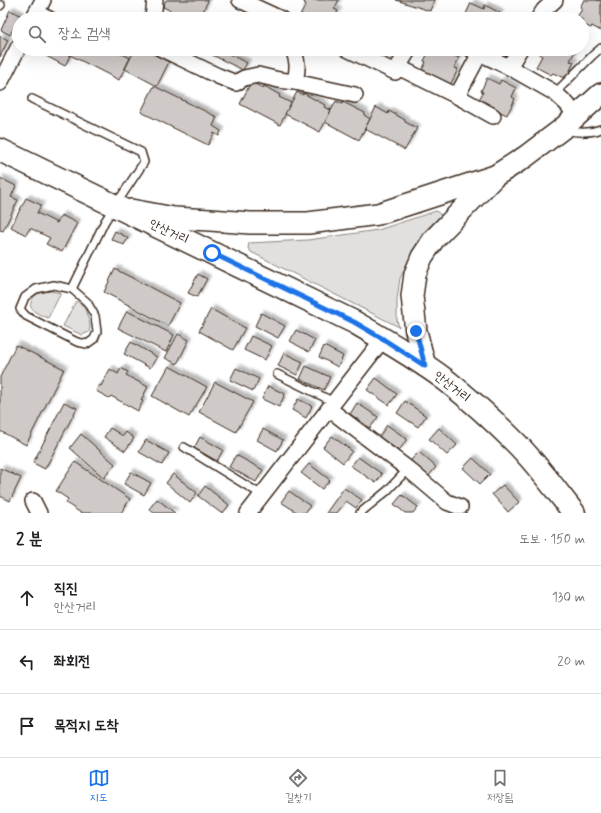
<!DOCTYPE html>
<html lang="ko">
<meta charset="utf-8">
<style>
body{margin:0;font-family:Mynerve,"Poor Story",sans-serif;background:#f6f6f6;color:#202124}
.stop{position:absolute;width:12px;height:12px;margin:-9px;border:3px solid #1a73e8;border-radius:50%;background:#fff}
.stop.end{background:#1a73e8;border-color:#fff;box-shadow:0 1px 4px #0008}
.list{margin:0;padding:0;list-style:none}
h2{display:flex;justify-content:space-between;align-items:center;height:52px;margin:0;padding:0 16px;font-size:17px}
h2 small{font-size:13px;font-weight:400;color:#757577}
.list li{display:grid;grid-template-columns:26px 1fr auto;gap:12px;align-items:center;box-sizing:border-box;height:64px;padding:0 16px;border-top:1px solid #e0e0e0}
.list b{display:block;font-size:15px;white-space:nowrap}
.list p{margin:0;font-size:13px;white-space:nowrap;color:#757577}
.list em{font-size:13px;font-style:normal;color:#757577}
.icon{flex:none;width:22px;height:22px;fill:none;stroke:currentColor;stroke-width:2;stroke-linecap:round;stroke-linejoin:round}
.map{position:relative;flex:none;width:601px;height:513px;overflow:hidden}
.search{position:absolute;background:#fff;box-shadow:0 4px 16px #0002;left:12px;right:12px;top:12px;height:44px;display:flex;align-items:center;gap:10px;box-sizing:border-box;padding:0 14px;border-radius:22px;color:#757577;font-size:15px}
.sheet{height:244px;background:#fff}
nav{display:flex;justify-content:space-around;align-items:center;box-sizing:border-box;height:56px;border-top:1px solid #e0e0e0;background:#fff;font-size:11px;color:#757577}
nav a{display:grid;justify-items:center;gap:2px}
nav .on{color:#1a73e8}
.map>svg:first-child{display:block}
.green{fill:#e2e0de;stroke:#8e857e}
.building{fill:#cfcac7;stroke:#3b2a1e;filter:url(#shadow)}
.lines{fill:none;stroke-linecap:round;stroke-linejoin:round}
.service-casing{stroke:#3b2a1e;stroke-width:10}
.minor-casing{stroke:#3b2a1e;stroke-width:18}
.secondary-casing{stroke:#3b2a1e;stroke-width:24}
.primary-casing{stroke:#3b2a1e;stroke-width:25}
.service{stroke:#fff;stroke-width:7}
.minor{stroke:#fff;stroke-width:15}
.secondary{stroke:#fff;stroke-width:21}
.primary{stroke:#fff;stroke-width:22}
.route{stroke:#1a73e8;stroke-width:5}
.labels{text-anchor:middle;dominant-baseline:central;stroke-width:4;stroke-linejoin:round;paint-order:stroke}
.street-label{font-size:13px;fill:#3b2a1e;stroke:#fff}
</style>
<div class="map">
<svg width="601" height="513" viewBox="0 0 601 513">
<defs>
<filter id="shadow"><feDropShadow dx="3.5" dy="-3.5" stdDeviation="1" flood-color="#0004"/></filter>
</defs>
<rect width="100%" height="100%" fill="#fff"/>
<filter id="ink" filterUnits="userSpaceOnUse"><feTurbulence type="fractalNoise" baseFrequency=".025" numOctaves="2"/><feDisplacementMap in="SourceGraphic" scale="8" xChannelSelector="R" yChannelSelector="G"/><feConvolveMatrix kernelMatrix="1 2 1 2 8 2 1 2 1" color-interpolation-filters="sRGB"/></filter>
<g filter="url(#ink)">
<!-- green -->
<g class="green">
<path d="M436 211 441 215 422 234 400 278 397 300V320L399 327 251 252 248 248 249 243 308 240 378 230Z"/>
<path d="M51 291 61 293 48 318C43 316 35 313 32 309 30 306 30 305 31 303 32 293 43 292 51 291Z"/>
<path d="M76 301C76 301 81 304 81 304 87 310 92 325 89 332L82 335 63 326Z"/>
</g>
<!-- building -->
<g class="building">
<path d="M166 0H206L208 1 199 19H187L163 7Z"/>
<path d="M305 0H339L334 9 338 11 334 19H306L300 16 306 4 304 3Z"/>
<path d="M396 0H434L430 11Z"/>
<path d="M584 0H596L599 1 600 0H601V31L592 26 591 28 582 24V19H576L582 9 580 7Z"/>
<path d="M471 3 484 9 485 5 500 13 497 19H466L467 17 465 16Z"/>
<path d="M10 10 20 15 10 35 1 30Z"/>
<path d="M0 36 8 40 0 57Z"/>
<path d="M33 49H73L65 66Z"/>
<path d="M73 49H113L130 58 119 80 70 55Z"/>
<path d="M135 49H143L169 62 157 86 125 69Z"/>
<path d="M200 49H219L247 63 243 70Z"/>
<path d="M367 49H396L391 58 378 52 377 54Z"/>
<path d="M430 49H432L442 54 444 51 459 58 454 68 458 69 450 86 420 74 426 62 424 61Z"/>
<path d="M542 49H570L575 51 570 61 574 62 566 79 553 73 551 75 536 67 542 56 540 55Z"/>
<path d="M487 78 499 84 501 80 516 88 512 97 515 99 507 115 494 109 477 104 483 92 481 91Z"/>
<path d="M251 82 263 88 264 86 280 95 279 97 291 103 280 125 240 104Z"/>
<path d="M154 86 217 117 213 126 221 131 219 136 214 133 208 145 141 112Z"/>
<path d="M297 92 303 95V93L325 105 324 107 331 110 320 132 285 114Z"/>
<path d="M336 101 342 104 343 102 365 113 364 115 370 119 359 140 325 122Z"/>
<path d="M376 107 388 114 389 111 405 120V122L417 128 405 150 365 129Z"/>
<path d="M0 178 16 186 11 197 18 200 3 231 0 230Z"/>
<path d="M26 198 41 205 37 213 57 223 61 215 77 223 62 252 46 244 50 238 30 228 26 235 11 227Z"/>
<path d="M115 231 128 238 124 245 111 239Z"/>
<path d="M115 269 180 303 168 326 104 292Z"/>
<path d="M198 274 207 279 197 297 188 293Z"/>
<path d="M211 309 245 328 233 350 199 331Z"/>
<path d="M127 311 174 335 166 352 118 328Z"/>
<path d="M261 313 285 326 278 338 255 326Z"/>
<path d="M296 330 315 340 309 352 290 341Z"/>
<path d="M178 334 189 340 177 364 165 358Z"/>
<path d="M251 336 272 346 265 360 244 350Z"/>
<path d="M131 342 157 357 150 368 124 354Z"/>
<path d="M16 345 64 369 26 445 0 431V377Z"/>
<path d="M324 346 343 356 338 367 319 357Z"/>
<path d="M284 353 303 362 297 375 278 366Z"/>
<path d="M169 366 207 387 189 417 152 396Z"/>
<path d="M306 366 330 377 324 390 300 379Z"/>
<path d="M121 368 128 372 126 375 148 387 141 400 143 401 138 411 111 396 109 398 96 391 99 385 101 386 110 369 118 374Z"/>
<path d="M236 368 259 379 253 391 230 380Z"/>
<path d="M376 378 397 394 389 405 367 390Z"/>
<path d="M215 382 253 402 236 432 199 412Z"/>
<path d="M268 386 285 394 279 407 262 399Z"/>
<path d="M298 399 312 406 306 418 292 410Z"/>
<path d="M405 401 426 416 418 427 397 413Z"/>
<path d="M64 402 77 408 45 469 33 463Z"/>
<path d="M357 403 378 417 370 428 350 414Z"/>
<path d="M387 425 407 439 399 451 379 437Z"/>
<path d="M110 428 123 436 126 432 134 438 125 451 104 437Z"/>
<path d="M439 428 457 445 447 455 429 439Z"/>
<path d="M263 429 283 440 277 451 257 440Z"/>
<path d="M81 434 115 464 104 478 70 448Z"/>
<path d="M332 436 352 451 343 463 323 447Z"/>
<path d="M200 437 223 450 217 461 194 448Z"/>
<path d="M146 440 169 453 162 465 139 452Z"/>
<path d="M419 452 436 467 428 477 410 461Z"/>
<path d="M236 455 263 470 256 482 229 467Z"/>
<path d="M358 457 382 474 376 483 351 466Z"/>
<path d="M473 458 490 474 480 484 463 468Z"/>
<path d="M75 462 130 499 121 513H81L66 503 68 499 56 491Z"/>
<path d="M309 464 330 480 322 489 301 473Z"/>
<path d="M0 468 21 478 10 501 0 496Z"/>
<path d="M131 472 151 483 144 495 124 484Z"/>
<path d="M173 474 197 493 190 503 166 483Z"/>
<path d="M503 485 519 502 508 512 492 494Z"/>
<path d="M205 486 229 505 223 513H221L198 496Z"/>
<path d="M344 488 362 500 356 508 346 501 337 513H326Z"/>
<path d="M289 491 310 506 305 513H298L281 502Z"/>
<path d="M402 495 418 507 413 513H405L394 504Z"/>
<path d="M157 499 175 513H154L149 509Z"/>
</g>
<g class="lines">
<defs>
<g id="service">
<path d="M0 6 1 5"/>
<path d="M555 93 593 55 601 48"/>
<path d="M32 99 141 152 144 162 105 221 72 289 54 285 36 289 25 297 20 309 26 316 77 342 87 344 94 339 97 332 95 316 87 302 72 289"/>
<path d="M566 130C577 133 591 133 601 129"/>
<path d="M277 374 334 402"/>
<path d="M184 447 262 495"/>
<path d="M360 513 387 491 408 469"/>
</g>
<g id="minor">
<path d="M240 0 281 19"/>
<path d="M36 13 49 19"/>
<path d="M33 19 43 0"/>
<path d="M153 19 155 0"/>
<path d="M538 19 544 10 555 0"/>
<path d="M162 49 218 76 236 83 244 78 258 75 279 80 295 82 355 95"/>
<path d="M293 49C298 62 298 68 295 82"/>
<path d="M347 49 395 72 409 49"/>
<path d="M471 49 509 67 555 93 567 104 576 116"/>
<path d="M398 67 457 96 493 116"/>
<path d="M509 67 520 49"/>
<path d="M0 83 19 46"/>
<path d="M457 96 480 53"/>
<path d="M329 409 408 469 447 502 460 507"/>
<path d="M33 501 39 513"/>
<path d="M248 513 383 339"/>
</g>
<g id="secondary">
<path d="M131 210 174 218 210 220 250 223H308L378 214 495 176 525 157 562 129 601 94"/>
<path d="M425 366 416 331 412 296 415 274 422 257 434 239 493 178"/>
</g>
<path id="primary" d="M0 150 354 322C385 340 418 359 447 381 471 400 494 421 515 442 537 464 555 489 574 513"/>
</defs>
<!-- service casing -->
<use href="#service" class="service-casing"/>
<!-- minor casing -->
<use href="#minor" class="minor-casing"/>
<!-- secondary casing -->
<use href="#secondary" class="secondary-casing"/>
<!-- primary casing -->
<use href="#primary" class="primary-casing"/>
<!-- service -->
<use href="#service" class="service"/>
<!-- minor -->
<use href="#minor" class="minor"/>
<!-- secondary -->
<use href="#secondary" class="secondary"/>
<!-- primary -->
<use href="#primary" class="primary"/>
</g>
</g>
<g class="lines" filter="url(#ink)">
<!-- route -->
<path class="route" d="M212 253 354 322 383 339 425 366 416 331"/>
</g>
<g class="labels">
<!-- street labels -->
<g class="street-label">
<text transform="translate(169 232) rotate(25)">안산거리</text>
<text transform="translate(452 387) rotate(38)">안산거리</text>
</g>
</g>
</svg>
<div class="stop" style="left:212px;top:253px"></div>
<div class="stop end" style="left:416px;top:331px"></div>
<div class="search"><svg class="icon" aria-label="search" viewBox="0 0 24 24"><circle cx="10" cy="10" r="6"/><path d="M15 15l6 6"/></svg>장소 검색</div>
</div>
<section class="sheet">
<h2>2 분<small>도보 · 150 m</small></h2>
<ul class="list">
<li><svg class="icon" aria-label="ahead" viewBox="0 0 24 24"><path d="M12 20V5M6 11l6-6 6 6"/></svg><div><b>직진</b><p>안산거리</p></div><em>130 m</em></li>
<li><svg class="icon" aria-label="left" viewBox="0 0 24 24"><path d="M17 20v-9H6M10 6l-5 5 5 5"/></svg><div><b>좌회전</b></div><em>20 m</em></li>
<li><svg class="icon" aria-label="arrive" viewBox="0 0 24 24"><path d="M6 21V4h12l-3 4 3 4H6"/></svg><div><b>목적지 도착</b></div></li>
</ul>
</section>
<nav>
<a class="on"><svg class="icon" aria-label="map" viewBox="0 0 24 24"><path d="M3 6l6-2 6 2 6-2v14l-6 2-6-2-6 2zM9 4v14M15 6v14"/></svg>지도</a>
<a><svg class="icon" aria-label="directions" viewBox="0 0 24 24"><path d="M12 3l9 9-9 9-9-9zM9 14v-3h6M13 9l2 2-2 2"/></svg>길찾기</a>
<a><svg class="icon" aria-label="saved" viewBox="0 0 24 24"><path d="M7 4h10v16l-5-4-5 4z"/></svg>저장됨</a>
</nav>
